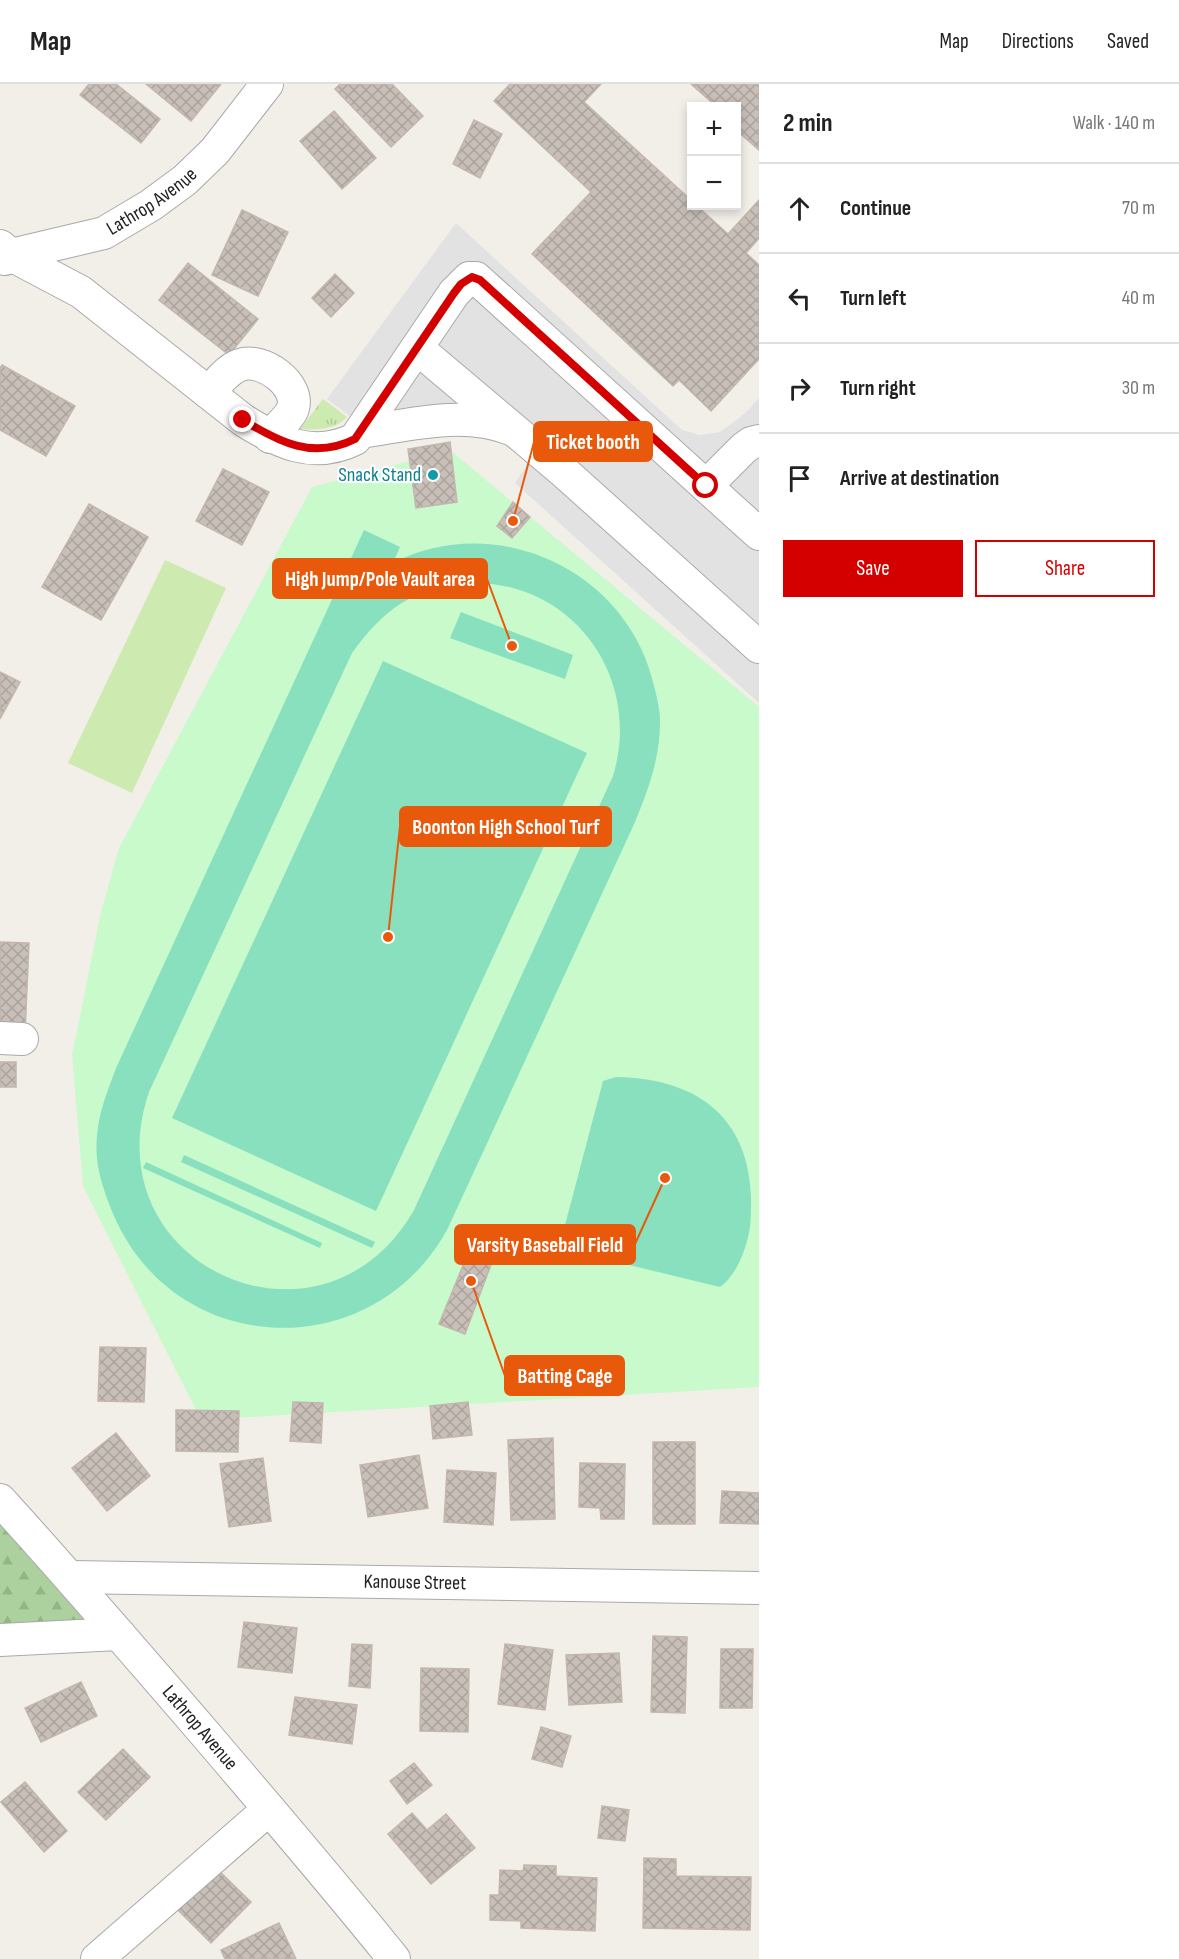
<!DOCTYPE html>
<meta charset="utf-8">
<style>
body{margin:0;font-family:"Sofia Sans Condensed",sans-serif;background:#f2f2f2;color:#222}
.controls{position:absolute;right:18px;top:18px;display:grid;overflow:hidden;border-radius:0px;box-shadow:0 3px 9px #0003}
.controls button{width:54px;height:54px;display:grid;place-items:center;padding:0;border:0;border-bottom:2px solid #e0e0e0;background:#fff;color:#222;font:30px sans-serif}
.stop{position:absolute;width:18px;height:18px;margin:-14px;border:4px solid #d40000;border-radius:50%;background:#fff}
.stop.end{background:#d40000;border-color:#fff;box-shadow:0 2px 6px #0008}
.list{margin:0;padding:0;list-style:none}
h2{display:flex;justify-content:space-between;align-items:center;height:78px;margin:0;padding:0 24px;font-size:26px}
h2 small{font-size:20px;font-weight:400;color:#767676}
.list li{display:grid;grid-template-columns:39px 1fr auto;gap:18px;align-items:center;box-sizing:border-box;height:90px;padding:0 24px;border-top:2px solid #e0e0e0}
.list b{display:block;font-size:22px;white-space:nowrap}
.list em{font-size:20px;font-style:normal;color:#767676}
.actions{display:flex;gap:12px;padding:18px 24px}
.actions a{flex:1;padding:14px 0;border:2px solid #d40000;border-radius:0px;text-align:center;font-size:21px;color:#d40000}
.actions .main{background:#d40000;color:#fff}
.icon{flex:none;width:33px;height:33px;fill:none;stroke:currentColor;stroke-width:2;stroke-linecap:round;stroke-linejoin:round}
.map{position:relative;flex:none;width:759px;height:1875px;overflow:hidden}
header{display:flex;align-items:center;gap:36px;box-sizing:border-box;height:84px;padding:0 30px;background:#fff;border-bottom:2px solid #e0e0e0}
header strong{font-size:28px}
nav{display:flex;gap:33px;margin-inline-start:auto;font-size:21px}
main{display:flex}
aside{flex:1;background:#fff}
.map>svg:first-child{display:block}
.grass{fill:url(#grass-tufts)}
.forest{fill:url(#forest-firs)}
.park{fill:#c8facc}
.garden{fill:#cdebb0}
.pitch{fill:#88e0be;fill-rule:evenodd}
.parking{fill:#e2e2e2}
.building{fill:url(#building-cross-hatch);stroke:#c4b6ab;stroke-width:1.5}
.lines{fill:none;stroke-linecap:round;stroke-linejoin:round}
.minor-casing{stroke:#a9a9a9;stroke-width:34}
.minor{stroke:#fff;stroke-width:32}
.route{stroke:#d40000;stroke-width:8}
.culture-dot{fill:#0f9aa8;stroke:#fff;stroke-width:2}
.labels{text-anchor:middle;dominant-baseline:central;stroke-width:4.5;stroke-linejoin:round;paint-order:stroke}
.street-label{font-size:20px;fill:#222;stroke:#fff}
.culture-label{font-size:20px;fill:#0d838f;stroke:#fff;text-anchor:end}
.leader{fill:none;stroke:#e8590c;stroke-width:2}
.callout-dot{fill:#e8590c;stroke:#fff;stroke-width:2}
.callout{fill:#e8590c;stroke:#e8590c;stroke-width:2}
.callout-label{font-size:21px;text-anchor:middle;font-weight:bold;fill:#fff}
</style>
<header>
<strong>Map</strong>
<nav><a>Map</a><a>Directions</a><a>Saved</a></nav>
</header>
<main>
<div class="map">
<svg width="759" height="1875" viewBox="0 0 759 1875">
<defs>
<pattern id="grass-tufts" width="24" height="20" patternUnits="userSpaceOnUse" patternTransform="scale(1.5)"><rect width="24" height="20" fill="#cdebb0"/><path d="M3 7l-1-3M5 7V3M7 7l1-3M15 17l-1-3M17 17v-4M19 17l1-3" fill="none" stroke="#b0c997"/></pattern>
<pattern id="forest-firs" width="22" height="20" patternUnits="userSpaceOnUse" patternTransform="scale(1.5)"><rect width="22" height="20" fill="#add19e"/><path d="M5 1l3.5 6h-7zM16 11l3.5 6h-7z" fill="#95b388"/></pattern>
<pattern id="building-cross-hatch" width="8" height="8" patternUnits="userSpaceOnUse" patternTransform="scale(1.5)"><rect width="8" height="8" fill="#c7bfb8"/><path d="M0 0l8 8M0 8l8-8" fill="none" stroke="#aba49e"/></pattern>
</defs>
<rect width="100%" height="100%" fill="#f2efe9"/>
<!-- grass -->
<path class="grass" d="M323 315 347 333C335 346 317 346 300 345Z"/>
<!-- forest -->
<path class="forest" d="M0 1422 114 1550 0 1564Z"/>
<!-- park -->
<path class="park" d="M450 366 759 623V1303L201 1336 83 1102 72 971 101 828 119 764 312 403Z"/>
<!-- garden -->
<path class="garden" d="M165 476 226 504 132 709 68 679Z"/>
<!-- pitch -->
<g class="pitch">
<path d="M364 446 400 463 393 479C495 426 626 486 653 598 656 609 659 621 660 633 661 671 649 704 635 738L448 1144C374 1282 177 1276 114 1132 103 1106 94 1080 97 1052 99 1027 108 1005 117 982ZM469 499C573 496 643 594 613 692L414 1126C323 1286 90 1182 149 1008L352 569C384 525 414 503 469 499Z"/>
<path d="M461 528 573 571 565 595 450 554Z"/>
<path d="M383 577 587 669 376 1127 172 1034Z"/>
<path d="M616 993C710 995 759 1045 750 1143 747 1163 737 1191 720 1203L559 1164 603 997Z"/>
<path d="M184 1071 375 1158 372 1164 181 1078Z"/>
<path d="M146 1078 322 1159 320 1164 143 1084Z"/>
</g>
<!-- parking -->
<path class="parking" d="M456 139 682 346 700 351 720 348 743 331 759 314V619L515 399 527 381 526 375 500 359 462 350H447L392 359 377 352 327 315Z"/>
<!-- building -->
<g class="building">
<path d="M89 0H116L160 35 141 59 80 11Z"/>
<path d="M146 0H221L191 37Z"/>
<path d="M340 0H392L423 32 391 63 335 5Z"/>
<path d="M510 0H601L584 18 692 117V122H697L728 150 759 116V154L746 169 759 181V275L711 327 679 296 673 302 532 170 591 108 494 17Z"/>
<path d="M691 0H759V66L736 46V22H716Z"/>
<path d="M334 27 376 74 342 105 300 57Z"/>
<path d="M474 36 502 50 480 94 453 80Z"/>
<path d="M242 126 288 148 258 212 212 191Z"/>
<path d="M188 179 258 235 229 271 159 216Z"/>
<path d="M335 190 354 209 331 233 312 214Z"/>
<path d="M2 281 75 322 46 372 0 346V284Z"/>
<path d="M450 358 457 418 416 424 408 365Z"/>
<path d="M223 385 269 408 242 461 196 437Z"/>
<path d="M513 418 530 433 512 454 497 442Z"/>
<path d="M89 420 148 453 101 536 42 503Z"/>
<path d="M0 588 20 598 0 635Z"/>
<path d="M0 858 29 859 25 949 0 948Z"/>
<rect x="0" y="978" width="16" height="25"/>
<path d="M478 1145 501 1154 465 1250 439 1240Z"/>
<path d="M100 1263 146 1264 144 1318 98 1317Z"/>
<path d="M293 1318 323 1319 321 1359 290 1357Z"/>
<path d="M468 1318 472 1351 433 1355 430 1322Z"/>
<path d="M176 1326 239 1327 238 1368 176 1367Z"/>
<path d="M116 1349 150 1392 107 1427 72 1384Z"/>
<path d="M553 1354 555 1435 511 1436 508 1356Z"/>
<rect x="653" y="1358" width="42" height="82"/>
<path d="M419 1371 428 1424 368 1433 360 1381Z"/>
<path d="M263 1374 271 1437 229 1443 220 1380Z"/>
<path d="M580 1379 625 1380 624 1435H601L600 1424 579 1423Z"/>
<path d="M447 1386 496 1389 493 1441 444 1438Z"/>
<path d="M722 1407 759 1409V1440L720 1439Z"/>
<path d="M244 1538 297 1544 292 1589 238 1583Z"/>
<path d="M653 1552 687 1553 685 1629 651 1628Z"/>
<path d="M352 1560 372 1561 370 1604 349 1602Z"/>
<path d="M505 1560 553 1566 545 1626 498 1620Z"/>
<path d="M721 1565H753L752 1624H720Z"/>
<path d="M619 1569 622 1618 569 1621 566 1571Z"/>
<path d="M421 1584 469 1585 468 1648 420 1647Z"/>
<path d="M81 1598 97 1632 41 1658 25 1624Z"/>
<path d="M295 1613 357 1621 352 1660 289 1651Z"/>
<path d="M541 1643 571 1652 562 1683 532 1675Z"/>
<path d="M123 1665 150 1693 106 1736 78 1708Z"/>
<path d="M414 1679 432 1701 407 1720 390 1697Z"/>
<path d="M25 1698 67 1747 44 1768 1 1718Z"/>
<path d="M602 1722 629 1726 625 1757 598 1754Z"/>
<path d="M412 1729 427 1746 446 1730 475 1764 431 1800 388 1750Z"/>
<path d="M644 1774 676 1775V1792L751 1793 750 1846 643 1844Z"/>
<path d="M524 1781 556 1782V1792L597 1794 595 1847 521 1844V1837L490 1836V1811H499L500 1786 523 1787Z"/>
<path d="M215 1783 251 1818 211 1859 176 1824Z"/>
<path d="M279 1839 296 1875H225L221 1866Z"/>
</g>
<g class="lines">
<defs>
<g id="minor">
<path d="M0 162 11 171 81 208 243 336C278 358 313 376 355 355L454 209 469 194H476L759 450"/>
<path id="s1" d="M5 175 11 171 104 149 151 121 185 96 215 67 267 0"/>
<path d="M417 264 564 388 759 563"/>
<path d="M209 309C217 299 228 285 240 281 262 273 300 300 293 324 291 332 276 345 270 353"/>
<path d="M361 348C409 341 463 326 511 345"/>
<path d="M706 402 744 364 751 359 759 357"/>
<path d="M0 954 22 955"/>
<path id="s2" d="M0 1416C71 1494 139 1573 207 1652 270 1726 333 1799 394 1875"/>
<path id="s3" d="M71 1493 759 1504"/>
<path d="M0 1556 119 1550"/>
<path d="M97 1875 269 1725"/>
</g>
</defs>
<!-- minor casing -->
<use href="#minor" class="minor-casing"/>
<!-- minor -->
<use href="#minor" class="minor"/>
</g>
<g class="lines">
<!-- route -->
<path class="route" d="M243 336C279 358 313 376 355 355L454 209 461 200 472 193 480 196 706 402"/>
</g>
<!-- markers -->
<circle class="culture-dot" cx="433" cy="391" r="6"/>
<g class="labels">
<!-- street labels -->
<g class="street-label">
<text stroke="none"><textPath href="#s1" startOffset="160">Lathrop Avenue</textPath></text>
<text stroke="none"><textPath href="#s3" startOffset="344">Kanouse Street</textPath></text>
<text stroke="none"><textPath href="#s2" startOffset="303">Lathrop Avenue</textPath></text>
</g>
<!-- culture labels -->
<g class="culture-label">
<text x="421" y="391">Snack Stand</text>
</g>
</g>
<!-- callouts -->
<path class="leader" d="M513 437L534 358M512 562L487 495M388 853L400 742M665 1094L635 1160M471 1197L505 1292"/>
<g class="callout-dot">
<circle cx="513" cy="437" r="6"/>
<circle cx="512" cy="562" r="6"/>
<circle cx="388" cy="853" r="6"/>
<circle cx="665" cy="1094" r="6"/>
<circle cx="471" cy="1197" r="6"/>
</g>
<g class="callout">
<rect x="534" y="338" width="118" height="39" rx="6"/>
<rect x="273" y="475" width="214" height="39" rx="6"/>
<rect x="400" y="723" width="211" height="39" rx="6"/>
<rect x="455" y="1141" width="180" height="39" rx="6"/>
<rect x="505" y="1272" width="119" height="39" rx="6"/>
</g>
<g class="callout-label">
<text x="593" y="365">Ticket booth</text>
<text x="380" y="502">High Jump/Pole Vault area</text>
<text x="506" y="750">Boonton High School Turf</text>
<text x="545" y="1168">Varsity Baseball Field</text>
<text x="565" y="1299">Batting Cage</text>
</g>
</svg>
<div class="controls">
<button>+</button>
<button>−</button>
</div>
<div class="stop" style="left:706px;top:402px"></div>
<div class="stop end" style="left:243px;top:336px"></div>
</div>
<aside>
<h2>2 min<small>Walk · 140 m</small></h2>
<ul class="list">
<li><svg class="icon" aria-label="ahead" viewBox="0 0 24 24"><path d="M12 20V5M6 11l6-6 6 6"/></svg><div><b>Continue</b></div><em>70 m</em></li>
<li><svg class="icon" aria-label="left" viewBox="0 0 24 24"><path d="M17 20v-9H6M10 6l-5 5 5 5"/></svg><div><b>Turn left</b></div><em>40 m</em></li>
<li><svg class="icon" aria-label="right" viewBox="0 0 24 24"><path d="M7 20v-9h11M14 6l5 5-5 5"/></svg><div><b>Turn right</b></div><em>30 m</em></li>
<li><svg class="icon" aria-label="arrive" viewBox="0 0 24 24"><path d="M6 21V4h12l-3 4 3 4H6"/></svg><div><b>Arrive at destination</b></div></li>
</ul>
<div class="actions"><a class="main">Save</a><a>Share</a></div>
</aside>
</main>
